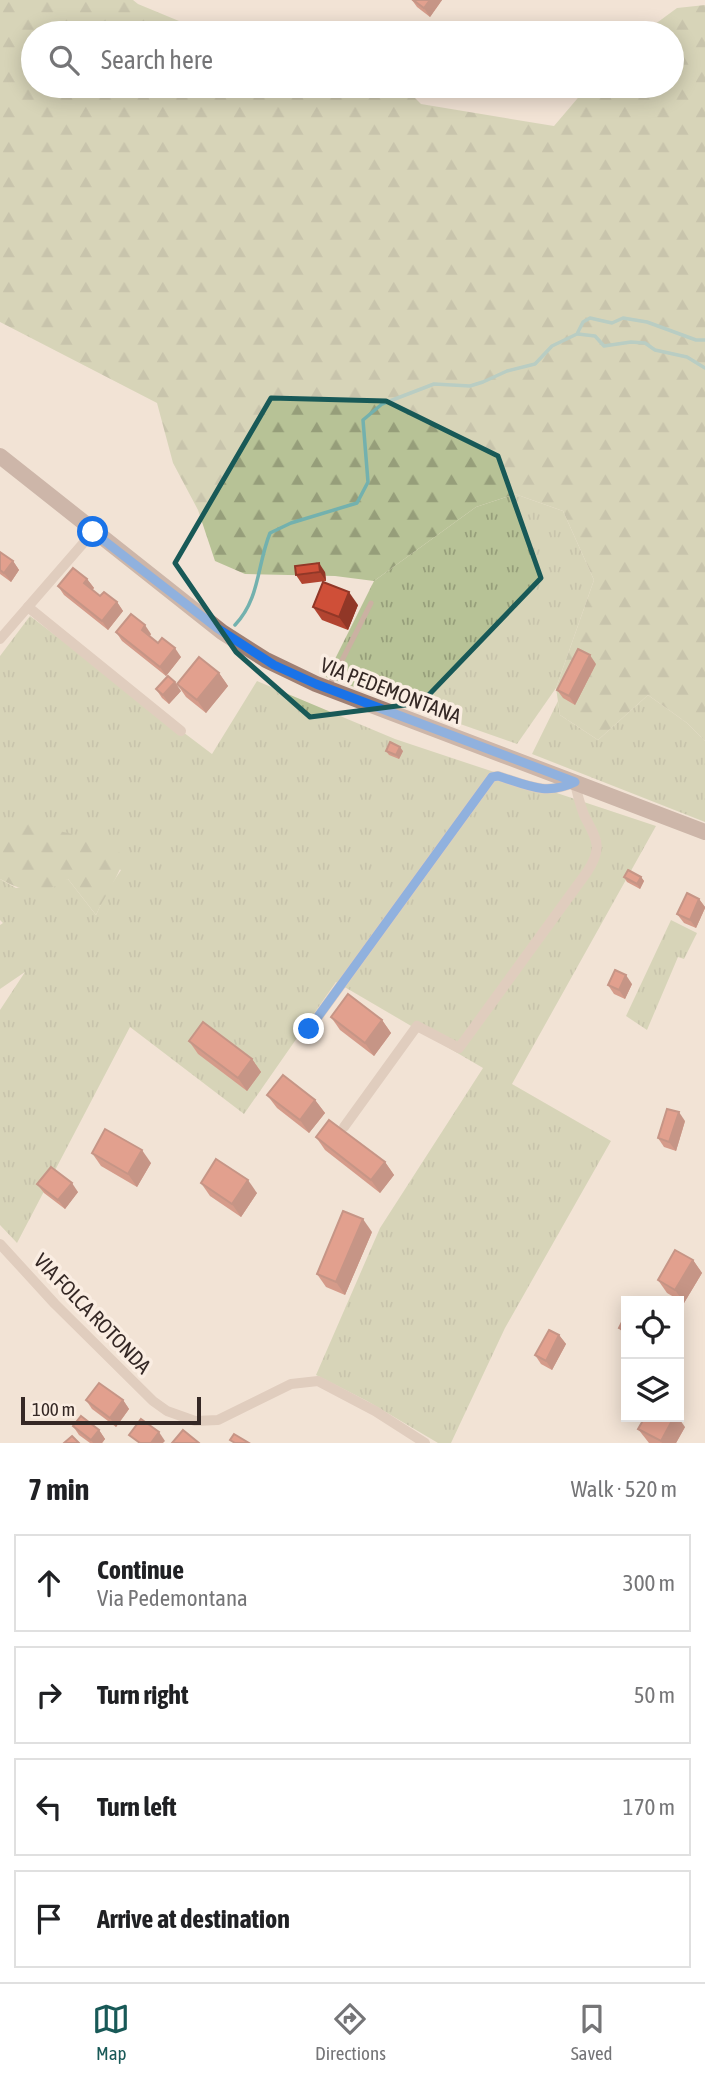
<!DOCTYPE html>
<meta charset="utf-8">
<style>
body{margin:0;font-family:"Asap Condensed",sans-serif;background:#f6f6f6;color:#202124}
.controls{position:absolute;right:21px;bottom:21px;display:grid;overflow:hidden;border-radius:0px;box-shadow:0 4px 18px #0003}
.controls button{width:63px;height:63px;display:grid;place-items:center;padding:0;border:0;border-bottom:2px solid #e0e0e0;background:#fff;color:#202124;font:35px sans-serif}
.scale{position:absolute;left:21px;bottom:18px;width:180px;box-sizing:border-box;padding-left:7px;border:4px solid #352825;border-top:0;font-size:19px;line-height:24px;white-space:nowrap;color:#352825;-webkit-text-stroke:5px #faede2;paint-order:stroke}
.stop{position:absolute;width:21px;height:21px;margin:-16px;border:5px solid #1a73e8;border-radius:50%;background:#fff}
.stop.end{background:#1a73e8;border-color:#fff;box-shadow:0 2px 7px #0008}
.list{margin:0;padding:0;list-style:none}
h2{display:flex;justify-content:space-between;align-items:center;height:91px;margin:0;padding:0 28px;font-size:30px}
h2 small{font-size:23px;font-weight:400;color:#757577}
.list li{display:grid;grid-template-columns:46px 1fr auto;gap:21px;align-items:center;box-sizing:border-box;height:98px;margin:0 14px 14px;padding:0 14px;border:2px solid #e0e0e0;border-radius:0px}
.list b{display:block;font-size:26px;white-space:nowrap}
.list p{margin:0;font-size:23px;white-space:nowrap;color:#757577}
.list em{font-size:23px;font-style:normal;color:#757577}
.icon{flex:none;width:38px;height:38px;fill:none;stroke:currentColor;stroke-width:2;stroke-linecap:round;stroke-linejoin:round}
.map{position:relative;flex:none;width:705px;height:1443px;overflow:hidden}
.search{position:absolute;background:#fff;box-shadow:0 4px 18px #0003;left:21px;right:21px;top:21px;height:77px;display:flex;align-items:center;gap:18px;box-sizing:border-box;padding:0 24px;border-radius:38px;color:#757577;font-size:26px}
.sheet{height:539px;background:#fff}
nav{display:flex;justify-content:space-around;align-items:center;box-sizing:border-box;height:98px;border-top:2px solid #e0e0e0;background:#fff;font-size:19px;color:#757577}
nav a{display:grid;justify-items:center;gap:4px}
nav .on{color:#185957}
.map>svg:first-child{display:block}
.grass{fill:url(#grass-tufts)}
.forest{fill:url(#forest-firs)}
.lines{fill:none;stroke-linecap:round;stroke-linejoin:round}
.stream{stroke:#73b1ae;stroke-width:3.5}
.lane{stroke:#cbb1a2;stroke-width:5}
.street{stroke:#cbb1a2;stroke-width:10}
.secondary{stroke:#9f7f73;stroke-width:16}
.wall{fill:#b24430}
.shaded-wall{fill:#913727}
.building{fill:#cf4f38;stroke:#913727;stroke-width:2}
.route{stroke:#1a73e8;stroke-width:9}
.marked{fill:none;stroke:#185957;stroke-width:5;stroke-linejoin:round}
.labels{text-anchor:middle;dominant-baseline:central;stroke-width:7;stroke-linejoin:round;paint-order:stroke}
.street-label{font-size:21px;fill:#352825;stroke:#faede2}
</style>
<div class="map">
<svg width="705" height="1443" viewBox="0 0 705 1443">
<defs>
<pattern id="grass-tufts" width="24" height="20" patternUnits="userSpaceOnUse" patternTransform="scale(1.75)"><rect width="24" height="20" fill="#b7c296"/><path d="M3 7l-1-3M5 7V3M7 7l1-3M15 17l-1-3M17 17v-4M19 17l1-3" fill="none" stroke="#969e7a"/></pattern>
<pattern id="forest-firs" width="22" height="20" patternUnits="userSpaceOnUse" patternTransform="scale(1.75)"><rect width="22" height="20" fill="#b7c296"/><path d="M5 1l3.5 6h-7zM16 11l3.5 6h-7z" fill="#969e7a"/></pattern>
</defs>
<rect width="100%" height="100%" fill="#f2e3d6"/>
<!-- grass -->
<g class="grass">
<path d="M515 494 563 511 594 580 556 688 517 744 326 677 374 581 476 507Z"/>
<path d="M30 616 212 754 257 681 395 739 656 826 512 1084 611 1141 505 1328 451 1443H438L367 1401 316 1375 380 1228 483 1068 336 982 244 1114 130 1027 17 1243 0 1225V1010L25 972 0 989V925L3 923 0 920V879L16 888 68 879 96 915 107 891 121 870 0 818V656Z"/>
<path d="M648 695 687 723 705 741V822L532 754 558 701 560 715 598 740Z"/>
<path d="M671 920 697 933 684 959 678 957 647 1030 626 1016Z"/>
</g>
<!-- forest -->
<g class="forest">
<path d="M0 0H133L138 4 208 33H33V86H403L421 104 554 126 588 86H672V33H643L677 8 705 5V741L687 723 648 695 598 740 560 715 556 688 594 580 563 511 515 494 476 507 374 581 335 576 245 574 215 561 198 510 173 463 157 403 0 322Z"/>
<path d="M0 817 89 838 125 855C119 877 105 895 96 915L68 879C43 896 26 893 0 879Z"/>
</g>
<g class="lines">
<!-- stream -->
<g class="stream">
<path d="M578 334 595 336 604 346 631 342 645 343 655 350 687 357 705 368"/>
<path d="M235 625C260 599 257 565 270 533L291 523 357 503 368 482 363 420 382 404 434 384 470 386 483 382 507 371 535 364 552 346 577 334 583 322 590 318 612 323 623 318 647 322 696 340H705"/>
</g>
<!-- lane -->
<path class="lane" d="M329 686 371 603"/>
<!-- street -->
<g class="street">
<path d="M28 607 181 731"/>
<path d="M0 639 93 532"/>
<path d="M309 1029 492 777 498 776C527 785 545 796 575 782 577 794 580 804 584 815 596 839 604 846 587 872L459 1048 417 1026 344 1127"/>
<path d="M0 1244 55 1304 153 1401 167 1411 195 1421 218 1420 291 1384 318 1381 375 1411 425 1443"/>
</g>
<!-- secondary -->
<path class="secondary" d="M0 456 222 632 266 660 316 684 705 832"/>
</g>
<!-- wall -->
<g class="wall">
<path d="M412 0H442L430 17 417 7Z"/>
<path d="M0 552 13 561 19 570 11 582 0 574Z"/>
<path d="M325 572 326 581 302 584 296 575Z"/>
<path d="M87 579 94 588 92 590 100 596 117 602 123 611 108 630 64 595 58 586Z"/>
<path d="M358 605 348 630 322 620 313 607Z"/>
<path d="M116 632 151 634 150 636 158 643 181 657 166 676 122 641Z"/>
<path d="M596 664 575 705 563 698 557 690Z"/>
<path d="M219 673 228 686 206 713 186 697 177 684Z"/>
<path d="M156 689 181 691 169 704 162 698Z"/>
<path d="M386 751H403L399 759 389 755Z"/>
<path d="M624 877H641L644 881 640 889 627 882Z"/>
<path d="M699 899 705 907V908L696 928 684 923 677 914Z"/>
<path d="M632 984 625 999 614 994 608 985Z"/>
<path d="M331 1017 382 1020 391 1033 374 1056 340 1030Z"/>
<path d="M189 1041 252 1059 261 1072 247 1091 198 1054Z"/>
<path d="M267 1095 315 1100 325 1113 309 1133 277 1108Z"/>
<path d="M685 1121 676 1151 664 1147 658 1138Z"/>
<path d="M316 1137 385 1162 394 1175 380 1193 325 1150Z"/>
<path d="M92 1153 151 1163 137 1187 101 1166Z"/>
<path d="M201 1183 257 1193 241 1217 210 1196Z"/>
<path d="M37 1184 78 1192 65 1209 44 1193Z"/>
<path d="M372 1232 345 1295 326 1287 317 1274Z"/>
<path d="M693 1260 702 1273 684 1303 667 1293 658 1280Z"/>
<path d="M626 1314V1337L619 1328Z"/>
<path d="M559 1335 566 1344 552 1370 541 1364 535 1355Z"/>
<path d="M86 1400H123L129 1409 116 1427 92 1409Z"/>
<path d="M73 1426 99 1430 105 1439 102 1443H90L79 1435Z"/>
<path d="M685 1427 676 1443H649L638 1429Z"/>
</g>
<!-- shaded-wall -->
<g class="shaded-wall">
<path d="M430 0H442L430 17 424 8Z"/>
<path d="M13 561 19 570 11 582 4 573Z"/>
<path d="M319 563 325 572 326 581 320 572Z"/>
<path d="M87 579 94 588 90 592 84 583Z"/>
<path d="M349 592 358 605 348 630 339 617Z"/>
<path d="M117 602 123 611 108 630 102 621Z"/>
<path d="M145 625 151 634 148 638 142 630Z"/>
<path d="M175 648 181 657 166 676 160 667Z"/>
<path d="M590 655 596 664 575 705 569 696Z"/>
<path d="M219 673 228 686 206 713 197 700Z"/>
<path d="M175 682 181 691 169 704 163 695Z"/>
<path d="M400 747 403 751 399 759 396 755Z"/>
<path d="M641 877 644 881 640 889 637 884Z"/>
<path d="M699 899 705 907V908L696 928 690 920Z"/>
<path d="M626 975 632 984 625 999 619 990Z"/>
<path d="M382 1020 391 1033 374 1056 365 1043Z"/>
<path d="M252 1059 261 1072 247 1091 238 1078Z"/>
<path d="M315 1100 325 1113 309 1133 300 1120Z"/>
<path d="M679 1112 685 1121 676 1151 669 1142Z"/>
<path d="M142 1150 151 1163 137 1187 128 1174Z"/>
<path d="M385 1162 394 1175 380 1193 371 1180Z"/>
<path d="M248 1180 257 1193 241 1217 232 1204Z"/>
<path d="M72 1183 78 1192 65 1209 58 1200Z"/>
<path d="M363 1219 372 1232 345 1295 336 1282Z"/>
<path d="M693 1260 702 1273 684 1303 675 1290Z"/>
<path d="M559 1335 566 1344 552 1370 546 1361Z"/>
<path d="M123 1400 129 1409 116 1427 110 1418Z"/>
<path d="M674 1417H678L685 1427 676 1443H662L661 1441Z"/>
<path d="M99 1430 105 1439 102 1443H93L91 1440Z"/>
<path d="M159 1432 165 1441 163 1443H151Z"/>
</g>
<!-- building -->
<g class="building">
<path d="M413 0H430L424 8Z"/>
<path d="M0 552 13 561 4 573 0 570Z"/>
<path d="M319 563 320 572 296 575 295 566Z"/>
<path d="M73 568 87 579 84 583 100 596 104 592 117 602 102 621 58 586Z"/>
<path d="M323 582 349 592 339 617 313 607Z"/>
<path d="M131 614 145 625 142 630 158 643 162 638 175 648 160 667 116 632Z"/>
<path d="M578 649 590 655 569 696 557 690Z"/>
<path d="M199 657 219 673 197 700 177 684Z"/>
<path d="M168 676 175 682 163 695 156 689Z"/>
<path d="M390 742 400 747 396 755 386 751Z"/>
<path d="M628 870 641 877 637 884 624 877Z"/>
<path d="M687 893 699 899 690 920 677 914Z"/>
<path d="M615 970 626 975 619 990 608 985Z"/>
<path d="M348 994 382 1020 365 1043 331 1017Z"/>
<path d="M203 1022 252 1059 238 1078 189 1041Z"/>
<path d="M283 1075 315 1100 300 1120 267 1095Z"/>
<path d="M667 1109 679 1112 669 1142 658 1138Z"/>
<path d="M329 1120 385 1162 371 1180 316 1137Z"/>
<path d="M105 1129 142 1150 128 1174 92 1153Z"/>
<path d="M216 1159 248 1180 232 1204 201 1183Z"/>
<path d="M51 1167 72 1183 58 1200 37 1184Z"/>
<path d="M343 1211 363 1219 336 1282 317 1274Z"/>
<path d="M675 1250 693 1260 675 1290 658 1280Z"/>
<path d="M626 1314V1331L619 1328Z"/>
<path d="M549 1330 559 1335 546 1361 535 1355Z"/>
<path d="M99 1383 123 1400 110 1418 86 1400Z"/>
<path d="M81 1416 99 1430 91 1440 73 1426Z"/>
<path d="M645 1417H674L661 1441 638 1429Z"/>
<path d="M141 1419 159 1432 151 1443H140L129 1435Z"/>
<path d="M183 1430 199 1443H172Z"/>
<path d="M234 1434 249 1443H235L230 1440Z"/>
<path d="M72 1436 79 1443H64Z"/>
</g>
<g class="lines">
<!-- route -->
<path class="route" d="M93 532 217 628 274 665 316 684 575 782C546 796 527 785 498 776L492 777 309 1029"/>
</g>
<!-- marked area -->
<path d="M0 0H705V1443H0ZM271 398 386 401 498 456 541 578 421 703 310 717 236 652 175 563Z" fill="#f2e3d6" fill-opacity=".55" fill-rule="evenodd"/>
<path class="marked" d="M271 398 386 401 498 456 541 578 421 703 310 717 236 652 175 563Z"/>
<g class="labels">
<!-- street labels -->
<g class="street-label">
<text transform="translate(391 690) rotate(21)">VIA PEDEMONTANA</text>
<text transform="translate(93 1313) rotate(46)">VIA FOLCA ROTONDA</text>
</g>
</g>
</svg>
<div class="controls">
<button><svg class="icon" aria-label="locate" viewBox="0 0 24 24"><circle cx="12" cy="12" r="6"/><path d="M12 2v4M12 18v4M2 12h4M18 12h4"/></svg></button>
<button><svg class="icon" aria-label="layers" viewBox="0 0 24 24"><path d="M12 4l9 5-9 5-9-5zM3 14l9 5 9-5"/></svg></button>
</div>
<div class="scale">100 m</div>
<div class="stop" style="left:93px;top:532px"></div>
<div class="stop end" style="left:309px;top:1029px"></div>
<div class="search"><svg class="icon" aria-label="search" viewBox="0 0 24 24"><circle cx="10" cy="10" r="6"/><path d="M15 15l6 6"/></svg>Search here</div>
</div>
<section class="sheet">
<h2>7 min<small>Walk · 520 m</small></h2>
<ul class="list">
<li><svg class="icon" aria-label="ahead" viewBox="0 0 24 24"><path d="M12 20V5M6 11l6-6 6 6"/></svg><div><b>Continue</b><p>Via Pedemontana</p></div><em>300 m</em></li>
<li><svg class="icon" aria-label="right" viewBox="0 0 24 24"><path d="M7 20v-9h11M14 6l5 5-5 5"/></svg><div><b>Turn right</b></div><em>50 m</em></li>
<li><svg class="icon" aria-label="left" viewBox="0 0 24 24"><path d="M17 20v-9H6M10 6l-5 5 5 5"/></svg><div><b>Turn left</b></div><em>170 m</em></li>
<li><svg class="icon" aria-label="arrive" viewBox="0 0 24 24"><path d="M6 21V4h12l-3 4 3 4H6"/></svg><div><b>Arrive at destination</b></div></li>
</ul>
</section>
<nav>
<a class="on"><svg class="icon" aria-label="map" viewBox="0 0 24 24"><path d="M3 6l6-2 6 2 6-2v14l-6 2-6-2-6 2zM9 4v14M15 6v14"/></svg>Map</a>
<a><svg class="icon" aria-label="directions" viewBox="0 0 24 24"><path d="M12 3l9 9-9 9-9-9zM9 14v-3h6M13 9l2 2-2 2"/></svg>Directions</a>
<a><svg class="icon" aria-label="saved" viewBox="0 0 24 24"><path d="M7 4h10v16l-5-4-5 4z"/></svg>Saved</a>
</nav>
